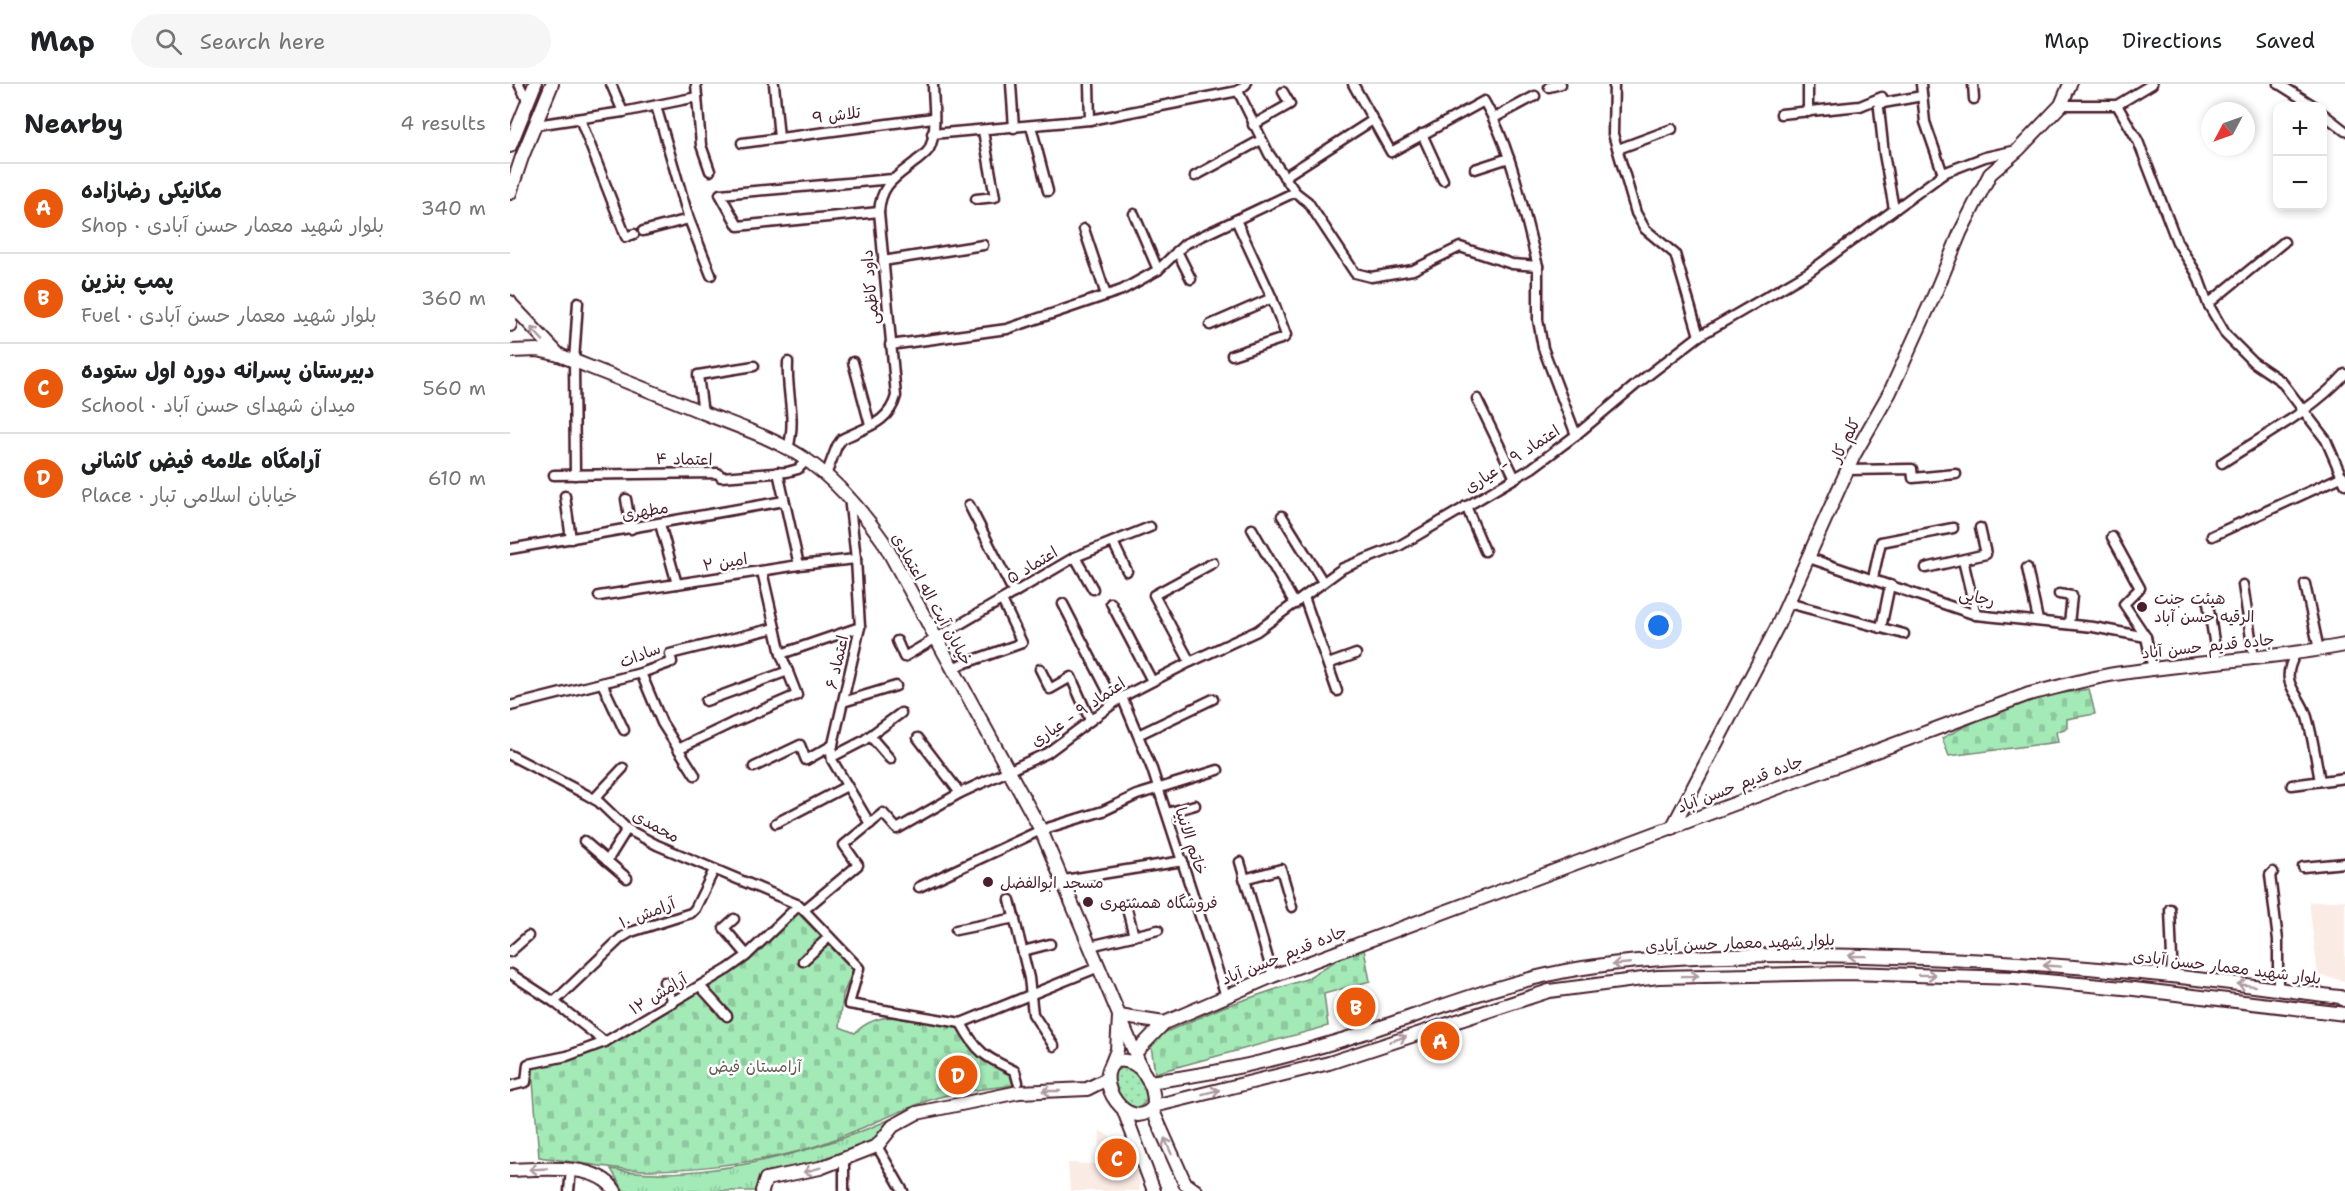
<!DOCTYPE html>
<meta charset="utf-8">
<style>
body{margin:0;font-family:"Shantell Sans","Playpen Sans Arabic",sans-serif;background:#f6f6f6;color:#202124}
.controls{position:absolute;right:18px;top:18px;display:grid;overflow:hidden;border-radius:12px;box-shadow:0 3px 9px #0003}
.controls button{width:54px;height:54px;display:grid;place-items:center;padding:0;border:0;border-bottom:2px solid #e0e0e0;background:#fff;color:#202124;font:30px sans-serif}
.compass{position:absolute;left:1691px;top:18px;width:54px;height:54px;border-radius:50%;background:#fff;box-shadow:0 3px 9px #0003;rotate:229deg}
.you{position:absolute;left:1149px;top:542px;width:21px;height:21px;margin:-15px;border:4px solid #fff;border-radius:50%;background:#1a73e8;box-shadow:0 0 0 9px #1a73e833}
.badge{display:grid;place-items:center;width:39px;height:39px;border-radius:50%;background:#ea580c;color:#fff;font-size:20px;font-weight:700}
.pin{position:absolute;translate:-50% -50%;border:3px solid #fff;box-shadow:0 2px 6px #0006}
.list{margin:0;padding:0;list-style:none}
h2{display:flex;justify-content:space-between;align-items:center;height:78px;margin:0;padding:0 24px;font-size:26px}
h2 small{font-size:20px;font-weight:400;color:#757577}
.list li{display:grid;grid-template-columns:39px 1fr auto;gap:18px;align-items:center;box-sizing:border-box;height:90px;padding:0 24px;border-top:2px solid #e0e0e0}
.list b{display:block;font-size:22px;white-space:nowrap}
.list p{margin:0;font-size:20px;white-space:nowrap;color:#757577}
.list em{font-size:20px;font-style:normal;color:#757577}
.icon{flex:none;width:33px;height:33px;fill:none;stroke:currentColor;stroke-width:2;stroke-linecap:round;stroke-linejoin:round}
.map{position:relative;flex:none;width:1835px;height:1107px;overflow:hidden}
header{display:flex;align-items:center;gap:36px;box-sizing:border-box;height:84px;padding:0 30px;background:#fff;border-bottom:2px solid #e0e0e0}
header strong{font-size:28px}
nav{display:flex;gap:33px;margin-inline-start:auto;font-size:21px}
.search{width:420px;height:54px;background:#f6f6f6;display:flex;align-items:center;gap:15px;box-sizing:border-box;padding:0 21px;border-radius:33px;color:#757577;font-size:22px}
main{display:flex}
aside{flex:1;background:#fff}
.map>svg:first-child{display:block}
.built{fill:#fbebe5}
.grass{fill:url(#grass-dots);stroke:#768471;stroke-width:1.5}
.cemetery{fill:url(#cemetery-stones);stroke:#768471;stroke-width:1.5}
.park{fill:url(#park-tufts);stroke:#768471;stroke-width:1.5}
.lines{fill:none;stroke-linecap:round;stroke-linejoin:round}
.street-casing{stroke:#4a1f2b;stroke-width:13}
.secondary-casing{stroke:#4a1f2b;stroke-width:16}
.street{stroke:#fff;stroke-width:8}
.secondary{stroke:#fff;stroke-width:12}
.oneway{stroke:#ae9aa0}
.poi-dot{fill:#4a1f2b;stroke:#fff;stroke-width:2}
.labels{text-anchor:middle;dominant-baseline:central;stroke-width:5;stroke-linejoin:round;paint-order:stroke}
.street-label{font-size:16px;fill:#4a1f2b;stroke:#fff}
.poi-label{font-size:16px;fill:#4a1f2b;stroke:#fff;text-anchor:start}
.park-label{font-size:16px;fill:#655c55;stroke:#fff}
</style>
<header>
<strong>Map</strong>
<div class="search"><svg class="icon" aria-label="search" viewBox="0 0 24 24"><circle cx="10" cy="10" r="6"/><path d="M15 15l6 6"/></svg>Search here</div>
<nav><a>Map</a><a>Directions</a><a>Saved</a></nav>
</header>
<main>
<aside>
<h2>Nearby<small>4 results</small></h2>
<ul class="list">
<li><span class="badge">A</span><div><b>مکانیکی رضازاده</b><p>Shop · بلوار شهید معمار حسن آبادی</p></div><em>340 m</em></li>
<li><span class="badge">B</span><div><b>پمپ بنزین</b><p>Fuel · بلوار شهید معمار حسن آبادی</p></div><em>360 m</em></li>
<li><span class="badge">C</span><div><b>دبیرستان پسرانه دوره اول ستوده</b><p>School · میدان شهدای حسن آباد</p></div><em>560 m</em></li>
<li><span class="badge">D</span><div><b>آرامگاه علامه فیض کاشانی</b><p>Place · خیابان اسلامی تبار</p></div><em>610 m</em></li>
</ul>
</aside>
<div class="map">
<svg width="1835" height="1107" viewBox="0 0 1835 1107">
<defs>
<pattern id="grass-dots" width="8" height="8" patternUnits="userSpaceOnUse" patternTransform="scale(1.5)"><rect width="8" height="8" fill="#a3eab7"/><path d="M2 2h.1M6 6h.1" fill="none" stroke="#8ec89e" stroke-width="1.8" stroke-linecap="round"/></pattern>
<pattern id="cemetery-stones" width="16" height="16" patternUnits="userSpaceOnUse" patternTransform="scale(1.5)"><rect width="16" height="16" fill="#a3eab7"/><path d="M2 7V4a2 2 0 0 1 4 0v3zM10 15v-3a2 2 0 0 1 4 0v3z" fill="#8ec89e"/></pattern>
<pattern id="park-tufts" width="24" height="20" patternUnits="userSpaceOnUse" patternTransform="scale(1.5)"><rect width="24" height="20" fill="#a3eab7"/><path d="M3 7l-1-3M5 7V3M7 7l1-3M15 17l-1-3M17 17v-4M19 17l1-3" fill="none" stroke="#8ec89e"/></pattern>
</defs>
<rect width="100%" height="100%" fill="#fff"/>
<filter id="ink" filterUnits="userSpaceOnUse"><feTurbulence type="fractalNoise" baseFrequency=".0167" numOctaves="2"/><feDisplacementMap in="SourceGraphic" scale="12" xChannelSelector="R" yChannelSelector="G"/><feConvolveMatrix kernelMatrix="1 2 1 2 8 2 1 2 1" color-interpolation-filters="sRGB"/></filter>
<g filter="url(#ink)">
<!-- built -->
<g class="built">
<path d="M1835 816V897L1808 891 1799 818Z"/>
<path d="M590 1047 608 1057 628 1077 630 1107H560L558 1079 588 1080Z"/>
</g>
<!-- grass -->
<path class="grass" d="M614 983 626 987 638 1006 636 1017 629 1024 620 1025 603 1005 604 988Z"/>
<!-- cemetery -->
<g class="cemetery">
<path d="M1579 605 1585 630 1557 635V644L1546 648 1548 658 1439 672 1432 654 1486 627 1541 611Z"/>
<path d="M286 827 343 886 333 911 330 943 345 949C372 921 415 936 449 941 464 968 474 977 502 989L504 1001C477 1005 448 1007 423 1015 381 1029 342 1051 300 1064 251 1079 166 1089 115 1085 86 1082 57 1077 29 1073L22 984 75 970 115 953 233 879Z"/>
<path d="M853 860 860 897 814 910 818 942 645 989 640 955 713 923 796 895Z"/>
</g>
<!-- park -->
<path class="park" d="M383 1034 366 1059 342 1070 263 1091 248 1107H114L101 1085C187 1100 305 1069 383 1034Z"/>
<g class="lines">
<defs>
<g id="street">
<path d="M9 0 18 18"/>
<path d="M101 0 113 28 187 13"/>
<path d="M186 0 191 61 200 87"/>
<path d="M264 0 269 54"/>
<path d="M501 0 504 44"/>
<path d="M579 0 580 36"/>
<path d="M736 0 728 7 759 70 785 108 798 118 845 189 861 193 903 186 950 163 1002 180 1028 182V236L1033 264 1066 351"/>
<path d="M843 0 881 68 974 17C1003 67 1013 127 1028 182"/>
<path d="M1104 0 1103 50 1126 129 1135 145 1165 170 1189 252"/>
<path d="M1298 0V28"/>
<path d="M1411 0 1415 38 1433 90"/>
<path d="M1463 0 1464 15"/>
<path d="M1769 0 1804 22"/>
<path d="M1039 3 1051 0"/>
<path d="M1368 15 1374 70 1384 125"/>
<path d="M1551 21H1607L1642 0"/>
<path d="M1607 21 1628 57 1667 158 1687 190 1698 220 1716 251 1743 278 1771 297 1816 356 1835 400"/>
<path d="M1812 29 1835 47"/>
<path d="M1271 30 1350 22 1372 13 1373 19 1412 12"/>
<path d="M984 34 1025 12"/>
<path d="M70 35 116 153 124 150"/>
<path d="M26 41 113 28"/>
<path d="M743 41 780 20 773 8"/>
<path d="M521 42 538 107"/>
<path d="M422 50 580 36 728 7"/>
<path d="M912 50 933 96"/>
<path d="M232 59 423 34"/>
<path d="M1108 65 1162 45"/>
<path d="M965 85 999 74"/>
<path d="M685 92 751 56"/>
<path d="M774 93 863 36"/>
<path d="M466 115 485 113 473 47"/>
<path d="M369 128 228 142 210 110 383 95"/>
<path d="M624 130 648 186"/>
<path d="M179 135 201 191"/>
<path d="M574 145 596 211"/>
<path d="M133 147 179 135 146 22"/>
<path d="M667 167 681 195"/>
<path d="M373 177 473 161"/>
<path d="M1698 220 1774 158"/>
<path d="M700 241 762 214"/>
<path d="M380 261 497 245 612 206 648 186 675 160 785 108"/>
<path d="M722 271 774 254 776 251 762 214 726 136"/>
<path d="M343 278 360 341"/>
<path d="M967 315 1005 394"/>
<path d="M193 329 188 291 244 282"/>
<path d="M278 365C287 332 276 310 278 278"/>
<path d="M1712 379C1753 352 1802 327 1835 290"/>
<path d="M1337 386 1402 385 1403 394 1446 390"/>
<path d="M268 388 289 481"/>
<path d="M44 391 208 389 211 393 277 388 288 385 297 376"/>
<path d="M65 391 64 277 68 218"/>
<path d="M316 391 327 362 332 355C356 343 379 339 386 312L369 128C371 100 385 94 405 78 410 74 416 70 419 65 428 48 423 19 423 0"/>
<path d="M55 412 61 455"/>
<path d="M339 413 346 475 350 543 321 669 322 676 360 740"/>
<path d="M116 415 121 445"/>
<path d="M459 421 504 509"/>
<path d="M956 422 975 467"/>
<path d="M772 432 813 498"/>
<path d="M150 440 167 500"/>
<path d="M742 445 785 520"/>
<path d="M1702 452 1833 392"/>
<path d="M1602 453 1630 504 1614 520 1636 553 1643 585"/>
<path d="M603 458 617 487"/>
<path d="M0 465 274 417"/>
<path d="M565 473 583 505"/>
<path d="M1299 474 1466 531 1583 543 1636 553"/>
<path d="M1453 476 1466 531"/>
<path d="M1416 484 1476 470 1470 444"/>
<path d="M1517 484 1528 536"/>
<path d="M1363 494 1371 458 1443 444"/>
<path d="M1795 500 1809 566"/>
<path d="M1733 501 1744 574"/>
<path d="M1549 510 1562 512 1559 540"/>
<path d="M89 512 289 481 346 475"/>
<path d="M794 513 827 607"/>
<path d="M601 519 642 597"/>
<path d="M1278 519 1394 550"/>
<path d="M1698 519 1707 576"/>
<path d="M553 520 604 619"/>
<path d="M1371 544 1380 501"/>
<path d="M387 557 394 573 565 473 640 443"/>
<path d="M1786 569C1767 602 1790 607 1797 633 1803 654 1806 676 1810 697"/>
<path d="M271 570 350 543"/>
<path d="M680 578 644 511 703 479"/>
<path d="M818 580 846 570"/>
<path d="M441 584 512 559 492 516"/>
<path d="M530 585 540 605 561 593 580 636"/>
<path d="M131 589 152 639 185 691"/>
<path d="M92 599 114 646"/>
<path d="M612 613 642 685 716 912"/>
<path d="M196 617 278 587"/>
<path d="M333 618 386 602"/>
<path d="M0 622 131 589 162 578 160 570 265 544"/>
<path d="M628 651 703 615"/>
<path d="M360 652 380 675"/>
<path d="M408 654 450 709"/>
<path d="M168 665 222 639 287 611 271 570 252 487"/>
<path d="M0 671 77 711 89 718 117 745 147 761 289 821 349 884 339 920 451 939"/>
<path d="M322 673 353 657 391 629"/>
<path d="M244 683 290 661 296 676 323 661"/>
<path d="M1782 701 1835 694"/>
<path d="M84 715 113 684"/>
<path d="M657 729 685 721"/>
<path d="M266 739 337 702"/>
<path d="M74 757 117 794"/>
<path d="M97 777 117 745"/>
<path d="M730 778 763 892"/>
<path d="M1793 783 1835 779"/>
<path d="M1763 788 1760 791 1768 856V905"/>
<path d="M734 795 771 785 782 823"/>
<path d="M554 796 673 777"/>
<path d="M409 803 531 746 593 727 627 711 708 686"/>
<path d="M500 816 519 894 523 930 544 962"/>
<path d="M616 821 624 852"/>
<path d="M1660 825 1662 875 1661 892"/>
<path d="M294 826 348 781 334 761 373 729 387 745 450 709 537 669 612 613 680 578 747 547 833 484 889 462 1022 384 1066 351 1128 299 1189 252 1299 188 1436 88 1475 73 1507 66"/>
<path d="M224 835 214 844 237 871"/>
<path d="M446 846 505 834"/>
<path d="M580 862 648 846"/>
<path d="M513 867 540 860"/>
<path d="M0 868 18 852"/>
<path d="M293 877 319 853"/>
<path d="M1 890 44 918 95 958"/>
<path d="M154 898 163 919"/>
<path d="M190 902 217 932"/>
<path d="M44 918 111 854 121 848 181 829 185 825 204 786"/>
<path d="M451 939 589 883"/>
<path d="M451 939C467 969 475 973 505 987L508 998"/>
<path d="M0 1002 16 998 18 980 57 972 95 958 218 885 235 873 289 821"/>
<path d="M367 1062 393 1107"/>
<path d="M334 1075V1107"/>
<path d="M59 1107 61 1085"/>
</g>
<g id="secondary">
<path d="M0 62 25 0"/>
<path d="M0 109 12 73 42 0"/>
<path d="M0 218V241"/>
<path d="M0 267 28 266 49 271 1 220"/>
<path d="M49 271C97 290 146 309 194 329 229 343 267 355 298 377 329 399 352 427 373 457L531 746 633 988"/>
<path d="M1162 744 1267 543 1344 371 1380 308 1426 207 1451 147 1480 90 1508 66 1551 21 1560 0"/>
<path d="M609 932 654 939"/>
<path d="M626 968 654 939 763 892 1519 610C1550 603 1581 593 1612 589 1686 578 1762 575 1835 561"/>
<path d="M606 977C631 973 645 1001 644 1022 620 1053 580 994 606 977Z"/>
<path d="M601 981 607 966 609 933"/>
<path d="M639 998C705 990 771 975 835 955 915 930 990 897 1073 884 1146 872 1223 871 1297 871 1409 872 1520 878 1631 889 1697 895 1764 905 1830 913L1835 916"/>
<path d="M644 1022 819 979 1039 907 1148 893 1337 889 1505 894 1624 905 1835 930"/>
<path d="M642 1025 675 1099"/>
<path d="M614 1027 644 1107"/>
<path d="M0 1086C29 1085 88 1078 105 1107"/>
<path d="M675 1099 686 1107"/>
<path d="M252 1107 256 1095 310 1084 367 1062 383 1042 407 1029 509 1008 577 1005 597 995"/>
</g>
</defs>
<!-- street casing -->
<use href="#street" class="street-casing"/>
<!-- secondary casing -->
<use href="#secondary" class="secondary-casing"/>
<!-- street -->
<use href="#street" class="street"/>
<!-- secondary -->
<use href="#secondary" class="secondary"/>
</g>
<!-- one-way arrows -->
<defs><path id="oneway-shaft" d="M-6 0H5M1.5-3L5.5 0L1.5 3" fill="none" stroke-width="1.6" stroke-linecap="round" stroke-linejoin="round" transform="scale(1.5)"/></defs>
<g class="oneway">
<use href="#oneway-shaft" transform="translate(27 250) rotate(-133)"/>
<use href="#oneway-shaft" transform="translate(1347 872) rotate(-179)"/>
<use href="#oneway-shaft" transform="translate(1111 880) rotate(175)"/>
<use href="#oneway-shaft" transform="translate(1542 882) rotate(-176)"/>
<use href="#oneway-shaft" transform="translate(1417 891) rotate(1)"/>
<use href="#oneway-shaft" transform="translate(1180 892) rotate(-1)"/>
<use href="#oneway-shaft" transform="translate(1736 901) rotate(-173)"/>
<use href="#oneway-shaft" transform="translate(888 955) rotate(-18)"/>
<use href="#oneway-shaft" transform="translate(541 1007) rotate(180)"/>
<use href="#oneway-shaft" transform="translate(701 1008) rotate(-14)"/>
<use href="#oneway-shaft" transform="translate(658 1062) rotate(-114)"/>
<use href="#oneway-shaft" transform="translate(28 1085) rotate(177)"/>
<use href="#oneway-shaft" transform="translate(302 1086) rotate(165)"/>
</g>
</g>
<!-- markers -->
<g class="poi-dot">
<circle cx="1632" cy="523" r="6"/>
<circle cx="478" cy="798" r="6"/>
<circle cx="578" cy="818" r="6"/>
</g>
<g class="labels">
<!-- street labels -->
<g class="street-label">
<text transform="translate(326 31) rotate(-7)">تلاش 9</text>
<text transform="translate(360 203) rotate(-95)">داود کاظمی</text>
<text transform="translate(1335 356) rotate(-63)">کلم کار</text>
<text transform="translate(174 375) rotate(1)">اعتماد ۴</text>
<text transform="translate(1002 375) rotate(-33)">اعتماد ۹ - عیاری</text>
<text transform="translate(135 427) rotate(-10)">مطهری</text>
<text transform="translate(215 478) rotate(-9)">امین ۲</text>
<text transform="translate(522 481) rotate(-31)">اعتماد ۵</text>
<text transform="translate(1467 513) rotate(12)">رجایی</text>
<text transform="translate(422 515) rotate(61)">خیابان آیت اله اعتمادی</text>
<text transform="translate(1698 562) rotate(-6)">جاده قدیم حسن آباد</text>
<text transform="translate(130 571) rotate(-21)">سادات</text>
<text transform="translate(327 578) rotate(-77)">اعتماد ۶</text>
<text transform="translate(568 628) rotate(-34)">اعتماد ۹ - عیاری</text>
<text transform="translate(1230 700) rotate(-21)">جاده قدیم حسن آباد</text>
<text transform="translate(146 742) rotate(29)">محمدی</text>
<text transform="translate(681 757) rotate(72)">خاتم الانبیا</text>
<text transform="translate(137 829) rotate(-21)">آرامش ۱۰</text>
<text transform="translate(1230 859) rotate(-2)">بلوار شهید معمار حسن آبادی</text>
<text transform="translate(774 871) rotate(-22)">جاده قدیم حسن آباد</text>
<text transform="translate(1717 883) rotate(7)">بلوار شهید معمار حسن آبادی</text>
<text transform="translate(148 910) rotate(-31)">آرامش ۱۲</text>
</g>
<!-- poi labels -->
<g class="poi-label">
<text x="1644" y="514">هیئت جنت<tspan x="1644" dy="18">الرقیه حسن آباد</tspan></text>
<text x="490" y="798">مسجد ابوالفضل</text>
<text x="590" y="818">فروشگاه همشهری</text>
</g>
<!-- park labels -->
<g class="park-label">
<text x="245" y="982">آرامستان فیض</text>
</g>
</g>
</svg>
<div class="controls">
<button>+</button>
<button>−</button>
</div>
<svg class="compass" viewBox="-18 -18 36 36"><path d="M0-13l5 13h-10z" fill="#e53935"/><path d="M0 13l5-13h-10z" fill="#757577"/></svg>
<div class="you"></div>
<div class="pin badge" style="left:930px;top:957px">A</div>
<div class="pin badge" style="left:846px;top:923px">B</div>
<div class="pin badge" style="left:607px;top:1074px">C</div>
<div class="pin badge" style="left:448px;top:991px">D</div>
</div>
</main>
